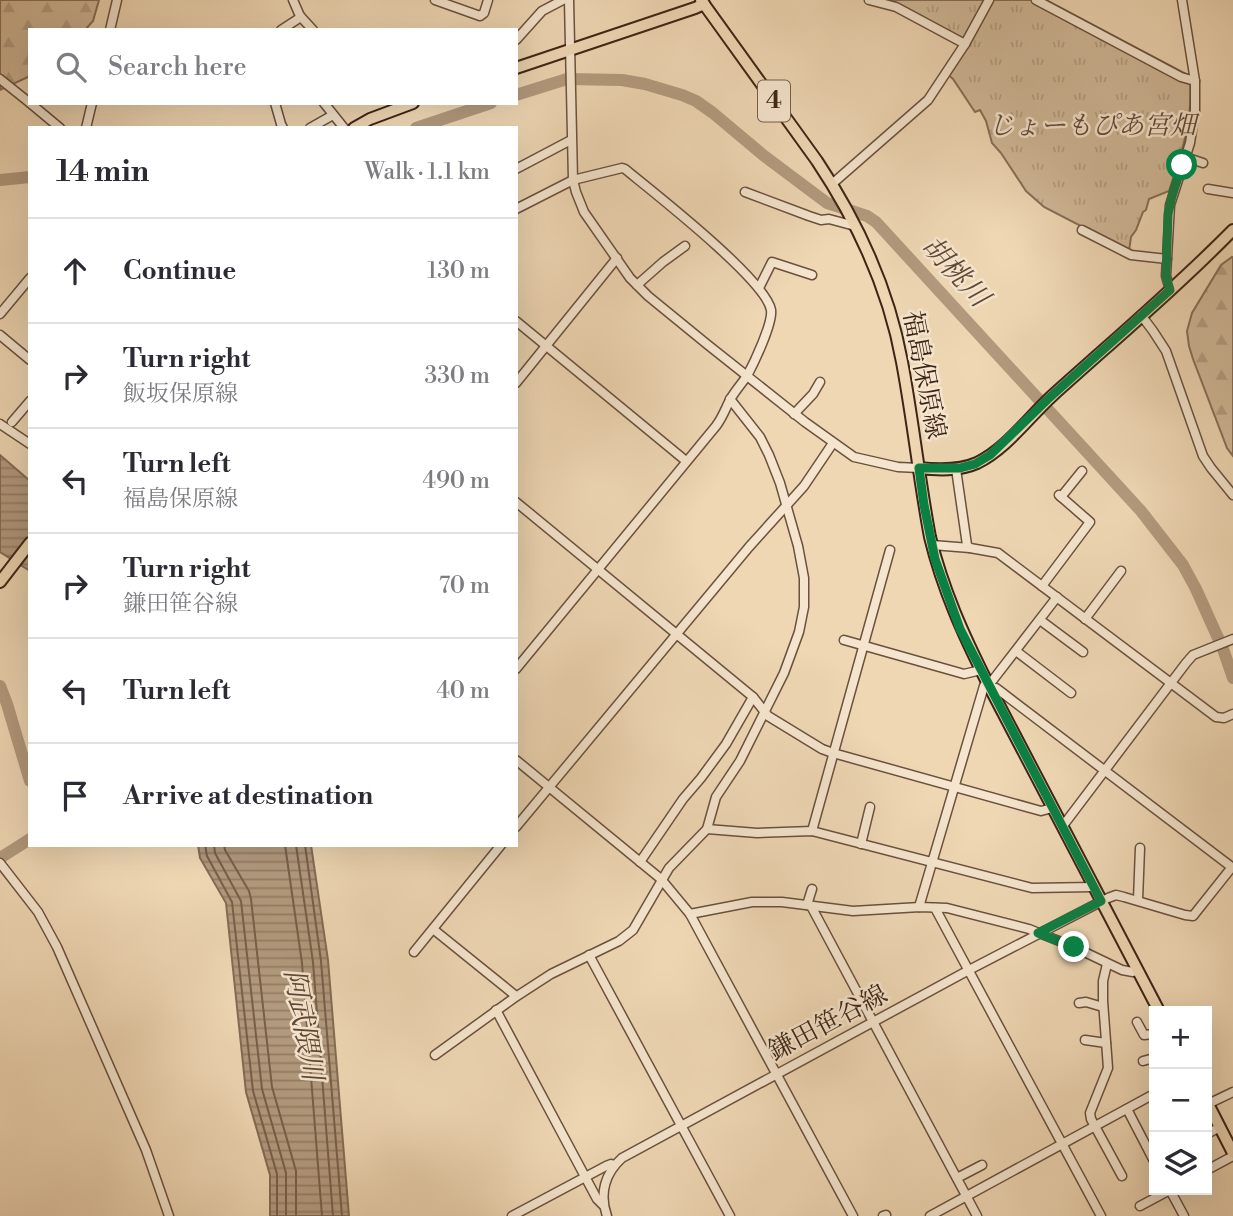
<!DOCTYPE html>
<meta charset="utf-8">
<style>
body{margin:0;font-family:"Libre Bodoni","Noto Serif JP",serif;background:#f7f7f7;color:#2b2b33}
.controls{position:absolute;right:21px;bottom:21px;display:grid;overflow:hidden;border-radius:0px;box-shadow:0 7px 28px #0002}
.controls button{width:63px;height:63px;display:grid;place-items:center;padding:0;border:0;border-bottom:2px solid #e1e1e2;background:#fff;color:#2b2b33;font:35px sans-serif}
.stop{position:absolute;width:21px;height:21px;margin:-16px;border:5px solid #0b8043;border-radius:50%;background:#fff}
.stop.end{background:#0b8043;border-color:#fff;box-shadow:0 2px 7px #0008}
.list{margin:0;padding:0;list-style:none}
h2{display:flex;justify-content:space-between;align-items:center;height:91px;margin:0;padding:0 28px;font-size:30px}
h2 small{font-size:23px;font-weight:400;color:#7c7c81}
.list li{display:grid;grid-template-columns:46px 1fr auto;gap:21px;align-items:center;box-sizing:border-box;height:105px;padding:0 28px;border-top:2px solid #e1e1e2}
.list b{display:block;font-size:26px;white-space:nowrap}
.list p{margin:0;font-size:23px;white-space:nowrap;color:#7c7c81}
.list em{font-size:23px;font-style:normal;color:#7c7c81}
.icon{flex:none;width:38px;height:38px;fill:none;stroke:currentColor;stroke-width:2;stroke-linecap:round;stroke-linejoin:round}
.map{position:relative;flex:none;width:1233px;height:1216px;overflow:hidden}
.search{position:absolute;background:#fff;box-shadow:0 7px 28px #0002;left:28px;top:28px;width:490px;height:77px;display:flex;align-items:center;gap:18px;box-sizing:border-box;padding:0 24px;border-radius:0px;color:#7c7c81;font-size:26px}
.panel{position:absolute;background:#fff;box-shadow:0 7px 28px #0002;left:28px;top:126px;width:490px;height:721px;border-radius:0px}
.map>svg:first-child{display:block}
.forest{fill:url(#forest-firs);stroke:#886e58;stroke-width:2}
.park{fill:url(#park-tufts);stroke:#886e58;stroke-width:2}
.water{fill:url(#water-rules);stroke:#846b54;stroke-width:2}
.lines{fill:none;stroke-linecap:round;stroke-linejoin:round}
.shore{stroke:#785f4a;stroke-width:2}
.river{stroke:#b39a7e;stroke-width:12}
.minor-casing{stroke:#6a513e;stroke-width:11}
.major-casing{stroke:#3e2416;stroke-width:14}
.minor{stroke:#f5e5ce;stroke-width:8}
.major{stroke:#efd7b4;stroke-width:10}
.route{stroke:#0b8043;stroke-width:9}
.labels{text-anchor:middle;dominant-baseline:central;stroke-width:5;stroke-linejoin:round;paint-order:stroke}
.shield{fill:#f5e5ce;stroke:#755e4d;stroke-width:2}
.shield-label{font-size:24px;font-weight:bold;fill:#3e2416}
.park-label{font-size:26px;font-style:italic;fill:#634937;stroke:#f5e5ce}
.street-label{font-size:26px;fill:#3e2416;stroke:#f5e5ce}
.water-label{font-size:28px;font-style:italic;fill:#614735;stroke:#f5e5ce}
</style>
<div class="map">
<svg width="1233" height="1216" viewBox="0 0 1233 1216">
<defs>
<pattern id="forest-firs" width="22" height="20" patternUnits="userSpaceOnUse" patternTransform="scale(1.75)"><rect width="22" height="20" fill="#d1b999"/><path d="M5 1l3.5 6h-7zM16 11l3.5 6h-7z" fill="#b49f83"/></pattern>
<pattern id="park-tufts" width="24" height="20" patternUnits="userSpaceOnUse" patternTransform="scale(1.75)"><rect width="24" height="20" fill="#d1b999"/><path d="M3 7l-1-3M5 7V3M7 7l1-3M15 17l-1-3M17 17v-4M19 17l1-3" fill="none" stroke="#b49f83"/></pattern>
<pattern id="water-rules" width="6" height="5" patternUnits="userSpaceOnUse" patternTransform="scale(1.75)"><rect width="6" height="5" fill="#b39a7e"/><path d="M0 2.5h6" fill="none" stroke="#937d66"/></pattern>
</defs>
<rect width="100%" height="100%" fill="#efd7b4"/>
<filter id="stains"><feTurbulence type="fractalNoise" baseFrequency=".00286" numOctaves="4"/><feColorMatrix values="0 0 0 0 .2 0 0 0 0 .09 0 0 0 0 .02 0 0 0 .5 -.17"/></filter>
<radialGradient id="worn" r=".72"><stop offset=".6" stop-color="#630" stop-opacity="0"/><stop offset="1" stop-color="#630" stop-opacity=".3"/></radialGradient>
<!-- forest -->
<g class="forest">
<path d="M0 0H99L93 21 85 30H30V76L0 90Z"/>
<path d="M1232 257H1233V456L1227 448 1193 359 1189 346 1187 331 1192 313 1221 265Z"/>
</g>
<!-- park -->
<path class="park" d="M891 0H1046L1190 76C1193 122 1183 148 1169 191L1149 199 1146 210 1143 212 1136 230 1131 237 1129 251 1044 207 1026 191 1001 153 992 143 986 121 980 110 975 112 953 79 944 71 960 44 924 18Z"/>
<!-- water -->
<g class="water">
<path d="M0 455 30 481V571L0 552Z"/>
<path d="M198 845H311L328 960 349 1216H270V1175L246 1092 226 903 200 858Z"/>
</g>
<g class="lines">
<!-- shore -->
<g class="shore">
<path d="M205 845 207 856 232 902 253 1091 277 1174V1216"/>
<path d="M214 845 215 853 241 901 262 1089 286 1173V1216"/>
<path d="M224 845 225 850 249 891 251 899 272 1087 296 1171V1216"/>
<path d="M285 845 302 963 322 1216"/>
<path d="M296 845 313 962 333 1216"/>
<path d="M305 845 321 961 342 1216"/>
</g>
<!-- river -->
<g class="river">
<path d="M516 95 567 79 622 80 645 84 682 95 696 101 713 113 763 155 827 203 867 216 876 222 1141 511 1183 565 1196 589 1223 649 1233 678"/>
<path d="M416 128 491 103"/>
<path d="M0 180 30 177"/>
<path d="M0 686 7 704 30 781"/>
<path d="M0 858 30 839"/>
</g>
<defs>
<g id="minor">
<path d="M293 0 300 16 313 30"/>
<path d="M435 0 480 16 484 13 488 0"/>
<path d="M569 0 573 180 576 192 584 212 630 278 648 296 708 345 805 422 854 457 898 467 919 468"/>
<path d="M869 0 896 7 965 44"/>
<path d="M1036 0 1181 77 1195 81"/>
<path d="M110 30 117 0"/>
<path d="M281 30 301 17"/>
<path d="M516 40 542 11 563 0"/>
<path d="M0 79 30 103"/>
<path d="M30 103 60 128"/>
<path d="M275 103 281 124 283 128"/>
<path d="M324 103 344 128"/>
<path d="M86 128 92 103"/>
<path d="M310 128 333 115"/>
<path d="M1185 157 1203 163"/>
<path d="M516 169 571 140"/>
<path d="M832 184 928 100 965 44 989 0"/>
<path d="M1208 189 1233 193"/>
<path d="M745 192 809 216 821 220 829 219 855 226"/>
<path d="M516 209 573 180 622 168 625 169C653 192 766 280 771 310 773 323 754 363 747 376 742 383 736 390 731 398 726 407 723 417 716 426L516 669"/>
<path d="M1082 230 1131 255 1167 259"/>
<path d="M637 285 663 262 685 246"/>
<path d="M759 288 772 262 812 275"/>
<path d="M1170 290 1166 276 1170 205 1190 143 1195 111V81L1182 0"/>
<path d="M0 314 30 278"/>
<path d="M1141 315 1153 331 1166 351 1203 456 1211 468 1233 495"/>
<path d="M516 321 686 461"/>
<path d="M0 335 30 360"/>
<path d="M516 383 617 258"/>
<path d="M794 414 813 394 820 382"/>
<path d="M12 422 30 401"/>
<path d="M0 424 30 444"/>
<path d="M956 469 967 545 970 548 998 553 1216 717 1224 718 1233 714"/>
<path d="M1061 497 1082 471"/>
<path d="M516 502 753 697 768 716 822 749 833 753 1041 811 1052 808"/>
<path d="M932 545 970 548"/>
<path d="M1042 586 1090 522 1059 495"/>
<path d="M1085 619 1121 571"/>
<path d="M1040 620 1083 652"/>
<path d="M844 640 964 674 981 670"/>
<path d="M1016 651 1071 693"/>
<path d="M989 685 1057 597"/>
<path d="M991 688H996L1000 691 1233 868"/>
<path d="M516 760 661 879 690 914 853 1216"/>
<path d="M516 827 749 547 804 486 833 443"/>
<path d="M1062 827 1186 663 1193 655 1233 639"/>
<path d="M707 829 757 833 812 831 1032 888 1093 887"/>
<path d="M812 831 890 550"/>
<path d="M861 844 870 807"/>
<path d="M640 862 683 799 701 778 726 744 753 697"/>
<path d="M0 863 38 912 57 947 146 1150 169 1216"/>
<path d="M1138 900 1140 848"/>
<path d="M807 905 812 889"/>
<path d="M811 906 977 1216"/>
<path d="M919 907 984 686 987 682"/>
<path d="M935 908 1101 1216"/>
<path d="M690 914 752 902H782L853 911 920 907 947 908 1029 929 1074 947 1122 970 1133 972 1137 970"/>
<path d="M433 929 516 996"/>
<path d="M414 952 501 845"/>
<path d="M589 955 730 1216"/>
<path d="M1107 964 1103 981V1001L1108 1068 1090 1113 1091 1119 1122 1176"/>
<path d="M1079 1003 1086 1002 1103 1007"/>
<path d="M496 1010 597 1199 603 1205"/>
<path d="M1137 1022 1144 1035 1154 1034"/>
<path d="M1085 1040 1106 1043"/>
<path d="M435 1055 514 998 551 974 619 941 633 930 669 868 707 829 716 797 740 761 784 673 799 632 804 607V578L798 546 780 483 769 455 760 437 730 399"/>
<path d="M1143 1061 1154 1058"/>
<path d="M1208 1104 1233 1092"/>
<path d="M1127 1109 1154 1161"/>
<path d="M1207 1134 1220 1127"/>
<path d="M1207 1170 1233 1156"/>
<path d="M957 1178 982 1165"/>
<path d="M1170 1190 1184 1216"/>
<path d="M1140 1206 1170 1190"/>
<path d="M512 1216 606 1166 611 1164 614 1165"/>
<path d="M607 1216C599 1194 605 1173 622 1158L969 970 1108 898 1116 895 1124 897 1185 915 1193 916 1232 867"/>
<path d="M883 1216 886 1215"/>
<path d="M930 1216 1154 1094"/>
</g>
<g id="major">
<path d="M701 0 817 161C857 221 889 290 902 362 913 420 919 479 930 537 943 590 963 634 987 682L1159 1011"/>
<path d="M516 68 695 8 704 4"/>
<path d="M354 128 370 119 413 103"/>
<path d="M919 468C938 470 959 471 977 463 1007 448 1028 418 1052 396 1113 341 1176 288 1233 230"/>
<path d="M0 582 30 543"/>
<path d="M1207 1102 1233 1153"/>
</g>
</defs>
<!-- minor casing -->
<use href="#minor" class="minor-casing"/>
<!-- major casing -->
<use href="#major" class="major-casing"/>
<!-- minor -->
<use href="#minor" class="minor"/>
<!-- major -->
<use href="#major" class="major"/>
</g>
<g class="lines">
<!-- route -->
<path class="route" d="M1074 947 1038 933 1101 901 960 629 935 559 924 505 919 468H960L975 464 990 455 1048 399 1170 290 1166 276 1168 214 1172 196 1182 165"/>
</g>
<g class="labels">
<!-- shield labels -->
<rect class="shield" x="758" y="80.5" width="32" height="41" rx="5"/>
<g class="shield-label">
<text x="774" y="101">4</text>
</g>
<!-- park labels -->
<g class="park-label">
<text x="1092" y="126">じょーもぴあ宮畑</text>
</g>
<!-- street labels -->
<g class="street-label">
<text transform="translate(924 375) rotate(79)">福島保原線</text>
<text transform="translate(828 1023) rotate(-28)">鎌田笹谷線</text>
</g>
<!-- water labels -->
<g class="water-label">
<text transform="translate(955 272) rotate(47)">胡桃川</text>
<text transform="translate(303 1025) rotate(80)">阿武隈川</text>
</g>
</g>
<rect width="100%" height="100%" filter="url(#stains)"/>
<rect width="100%" height="100%" fill="url(#worn)"/>
</svg>
<div class="controls">
<button>+</button>
<button>−</button>
<button><svg class="icon" aria-label="layers" viewBox="0 0 24 24"><path d="M12 4l9 5-9 5-9-5zM3 14l9 5 9-5"/></svg></button>
</div>
<div class="stop" style="left:1182px;top:165px"></div>
<div class="stop end" style="left:1074px;top:947px"></div>
<div class="search"><svg class="icon" aria-label="search" viewBox="0 0 24 24"><circle cx="10" cy="10" r="6"/><path d="M15 15l6 6"/></svg>Search here</div>
<section class="panel">
<h2>14 min<small>Walk · 1.1 km</small></h2>
<ul class="list">
<li><svg class="icon" aria-label="ahead" viewBox="0 0 24 24"><path d="M12 20V5M6 11l6-6 6 6"/></svg><div><b>Continue</b></div><em>130 m</em></li>
<li><svg class="icon" aria-label="right" viewBox="0 0 24 24"><path d="M7 20v-9h11M14 6l5 5-5 5"/></svg><div><b>Turn right</b><p>飯坂保原線</p></div><em>330 m</em></li>
<li><svg class="icon" aria-label="left" viewBox="0 0 24 24"><path d="M17 20v-9H6M10 6l-5 5 5 5"/></svg><div><b>Turn left</b><p>福島保原線</p></div><em>490 m</em></li>
<li><svg class="icon" aria-label="right" viewBox="0 0 24 24"><path d="M7 20v-9h11M14 6l5 5-5 5"/></svg><div><b>Turn right</b><p>鎌田笹谷線</p></div><em>70 m</em></li>
<li><svg class="icon" aria-label="left" viewBox="0 0 24 24"><path d="M17 20v-9H6M10 6l-5 5 5 5"/></svg><div><b>Turn left</b></div><em>40 m</em></li>
<li><svg class="icon" aria-label="arrive" viewBox="0 0 24 24"><path d="M6 21V4h12l-3 4 3 4H6"/></svg><div><b>Arrive at destination</b></div></li>
</ul>
</section>
</div>
